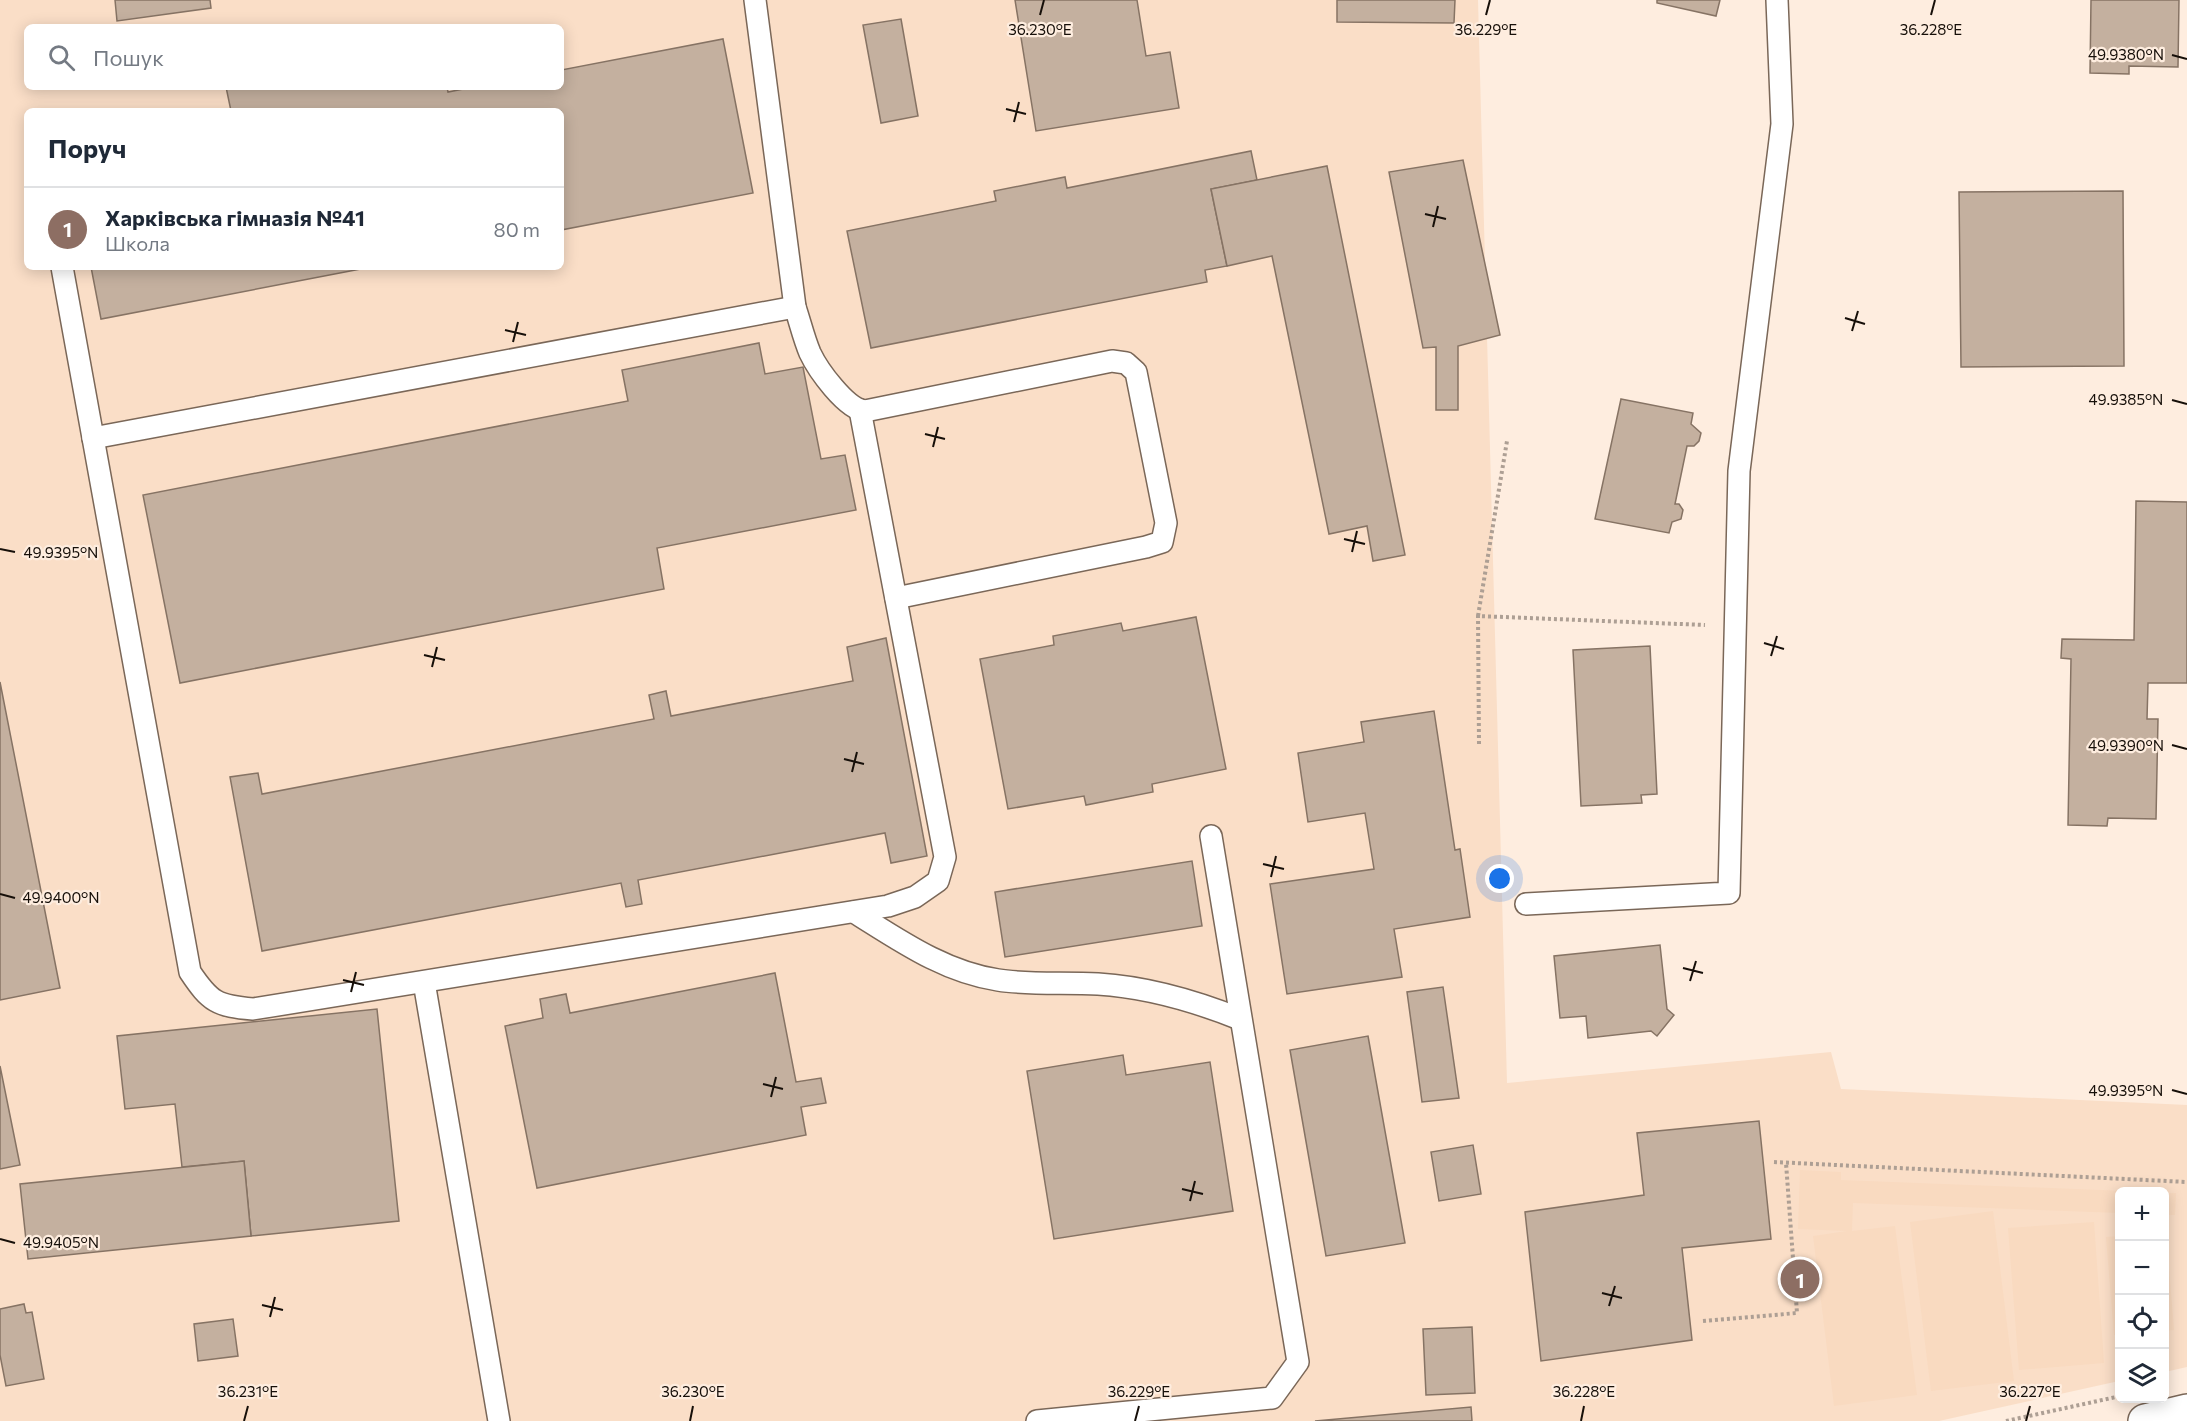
<!DOCTYPE html>
<html lang="uk">
<meta charset="utf-8">
<style>
body{margin:0;font-family:Commissioner,sans-serif;background:#f2f2f3;color:#1f2937}
.controls{position:absolute;right:18px;bottom:18px;display:grid;overflow:hidden;border-radius:9px;box-shadow:0 3px 15px #0003}
.controls button{width:54px;height:54px;display:grid;place-items:center;padding:0;border:0;border-bottom:2px solid #e0e1e3;background:#fff;color:#1f2937;font:30px sans-serif}
.you{position:absolute;left:1500px;top:879px;width:21px;height:21px;margin:-15px;border:4px solid #fff;border-radius:50%;background:#1a73e8;box-shadow:0 0 0 9px #1a73e833}
.badge{display:grid;place-items:center;width:39px;height:39px;border-radius:50%;background:#ea580c;color:#fff;font-size:20px;font-weight:700}
.pin{position:absolute;translate:-50% -50%;border:3px solid #fff;box-shadow:0 2px 6px #0006}
.list{margin:0;padding:0;list-style:none}
h2{display:flex;justify-content:space-between;align-items:center;height:78px;margin:0;padding:0 24px;font-size:26px}
h2 small{font-size:20px;font-weight:400;color:#747a83}
.list li{display:grid;grid-template-columns:39px 1fr auto;gap:18px;align-items:center;box-sizing:border-box;height:84px;padding:0 24px;border-top:2px solid #e0e1e3}
.list b{display:block;font-size:22px;white-space:nowrap}
.list p{margin:0;font-size:20px;white-space:nowrap;color:#747a83}
.list em{font-size:20px;font-style:normal;color:#747a83}
.icon{flex:none;width:33px;height:33px;fill:none;stroke:currentColor;stroke-width:2;stroke-linecap:round;stroke-linejoin:round}
.map{position:relative;flex:none;width:2187px;height:1421px;overflow:hidden}
.search{position:absolute;background:#fff;box-shadow:0 3px 15px #0003;left:24px;top:24px;width:540px;height:66px;display:flex;align-items:center;gap:15px;box-sizing:border-box;padding:0 21px;border-radius:9px;color:#747a83;font-size:22px}
.panel{position:absolute;background:#fff;box-shadow:0 3px 15px #0003;left:24px;top:108px;width:540px;height:162px;border-radius:9px}
.map>svg:first-child{display:block}
.built{fill:#fadec7;fill-rule:evenodd}
.green{fill:#f9dac0}
.building{fill:#c4b09f;stroke:#867364;stroke-width:1.5}
.lines{fill:none;stroke-linecap:round;stroke-linejoin:round}
.service-casing{stroke:#7a6758;stroke-width:24}
.primary-casing{stroke:#7a6758;stroke-width:36}
.path{stroke:#ad9f94;stroke-width:4;stroke-dasharray:3 3;stroke-linecap:butt}
.service{stroke:#fff;stroke-width:21}
.primary{stroke:#fff;stroke-width:33}
.ticks{fill:none;stroke:#160f09;stroke-width:2}
.ticks-label{font-size:15px;text-anchor:middle;fill:#160f09;stroke:#feeddf;stroke-width:4.5;stroke-linejoin:round;paint-order:stroke}
</style>
<div class="map">
<svg width="2187" height="1421" viewBox="0 0 2187 1421">
<rect width="100%" height="100%" fill="#feeddf"/>
<!-- built -->
<path class="built" d="M0 0H1478L1507 1083 1831 1052 1841 1089 2187 1105V1367L2165 1372 2164 1192H2120L2119 1381 1939 1421H0ZM27 27H561V87H27ZM27 111H561V267H27Z"/>
<!-- green -->
<g class="green">
<path d="M1800 1170 1841 1172V1180L2126 1191 2120 1192 2119 1213 1853 1203 1852 1231 1895 1226 1917 1395 1834 1406 1813 1236 1847 1231 1798 1229Z"/>
<path d="M2165 1193H2176L2175 1215H2165Z"/>
<path d="M1993 1211 2014 1381 1931 1391 1910 1222Z"/>
<path d="M2094 1222 2104 1363 2019 1370 2008 1228Z"/>
<path d="M2166 1232 2174 1330 2165 1331 2164 1233Z"/>
<path d="M2119 1236V1334L2114 1335 2106 1237Z"/>
</g>
<!-- building -->
<g class="building">
<path d="M115 0H210L211 8 117 21Z"/>
<path d="M1015 0H1137L1146 56 1170 52 1179 108 1036 131Z"/>
<path d="M1337 0H1455L1454 23 1337 22Z"/>
<path d="M1657 0H1720L1716 16 1657 3Z"/>
<path d="M2091 0H2179L2178 67 2129 66V74L2090 73Z"/>
<path d="M901 19 918 116 881 123 863 25Z"/>
<path d="M723 39 753 193 561 230V111H231L226 87H447L448 92 473 87H561V70Z"/>
<path d="M1251 151 1257 180 1211 189 1227 266 1205 270 1207 282 871 348 847 231 996 201 994 191 1065 177 1067 188Z"/>
<path d="M1463 160 1500 335 1458 346V410H1436V347L1423 348 1389 172Z"/>
<path d="M1327 166 1405 555 1373 561 1367 526 1329 534 1272 256 1227 266 1211 189Z"/>
<path d="M2123 191 2124 366 1961 367 1959 192Z"/>
<path d="M91 267H371L101 319Z"/>
<path d="M759 343 765 374 803 367 821 459 845 455 856 510 657 548 664 589 180 683 143 495 628 401 622 370Z"/>
<path d="M1621 399 1693 413 1691 424 1701 433 1699 441 1694 446H1687L1675 504H1679L1683 510 1681 519 1672 522 1669 533 1595 519Z"/>
<path d="M2136 501 2187 502V683H2148L2147 719H2158L2156 819 2108 818 2107 826 2068 825 2071 659 2061 658 2062 639 2134 640Z"/>
<path d="M1196 617 1226 769 1152 784 1153 792 1086 805 1084 796 1008 809 980 659 1054 645 1053 636 1121 623 1123 631Z"/>
<path d="M886 638 927 856 891 863 885 833 638 880 642 904 626 907 621 883 262 951 230 777 258 773 262 794 654 719 649 695 666 691 671 716 853 681 847 647Z"/>
<path d="M1650 646 1657 794 1641 795 1642 803 1581 806 1573 650Z"/>
<path d="M0 682 60 988 0 1000Z"/>
<path d="M1434 711 1455 850 1460 849 1470 917 1394 929 1402 977 1287 994 1270 884 1374 869 1365 813 1308 822 1298 753 1364 742 1361 722Z"/>
<path d="M1192 861 1202 926 1005 957 995 892Z"/>
<path d="M1660 945 1667 1009 1674 1015 1657 1036 1651 1031 1588 1038 1586 1016 1560 1018 1554 956Z"/>
<path d="M775 973 796 1082 821 1078 826 1103 801 1107 806 1135 537 1188 505 1026 543 1018 540 999 566 994 570 1013Z"/>
<path d="M1443 987 1459 1098 1422 1102 1407 992Z"/>
<path d="M377 1009 399 1221 251 1236 244 1161 182 1167 175 1104 125 1109 117 1036Z"/>
<path d="M1368 1036 1405 1243 1326 1256 1290 1050Z"/>
<path d="M1123 1055 1126 1075 1210 1062 1233 1211 1054 1239 1027 1071Z"/>
<path d="M0 1066 20 1165 0 1169Z"/>
<path d="M1759 1121 1771 1239 1682 1248 1692 1340 1541 1361 1525 1212 1644 1195 1637 1133Z"/>
<path d="M1473 1145 1481 1194 1439 1201 1431 1152Z"/>
<path d="M244 1161 251 1236 28 1259 20 1184Z"/>
<path d="M24 1304 26 1313 32 1312 44 1379 6 1386 0 1355V1309Z"/>
<path d="M233 1319 238 1356 198 1361 194 1324Z"/>
<path d="M1472 1327 1475 1393 1426 1395 1423 1329Z"/>
<path d="M1471 1407 1472 1421H1315Z"/>
</g>
<g class="lines">
<defs>
<g id="service">
<path d="M755 0 795 307C800 322 804 339 810 353 818 370 846 409 865 411L1112 361 1126 363 1136 372 1166 523 1162 542 1146 547 896 598"/>
<path d="M62 267 190 972C210 1002 217 1006 253 1009L888 906 915 897 938 881 945 857 860 410"/>
<path d="M93 438 795 307"/>
<path d="M1526 904 1729 893 1739 471 1782 124 1777 0"/>
<path d="M854 912C899 940 944 972 998 980 1029 985 1066 982 1098 984 1147 987 1195 1001 1240 1019"/>
<path d="M424 982 499 1421"/>
<path d="M1037 1421 1272 1398 1298 1362 1211 836"/>
</g>
<path id="primary" d="M2145 1421 2187 1411"/>
</defs>
<!-- service casing -->
<use href="#service" class="service-casing"/>
<!-- primary casing -->
<use href="#primary" class="primary-casing"/>
<!-- path -->
<g class="path">
<path d="M1478 616 1507 441"/>
<path d="M1479 744 1478 616 1705 625"/>
<path d="M1774 1162 2187 1182"/>
<path d="M1703 1321 1797 1313 1786 1163"/>
<path d="M2006 1421 2116 1397"/>
</g>
<!-- service -->
<use href="#service" class="service"/>
<!-- primary -->
<use href="#primary" class="primary"/>
</g>
<!-- ticks -->
<path class="ticks" d="M1040 15 1044 0M1486 15 1490 0M1931 15 1935 0M2172 55 2187 59M1006 109 1026 114M1014 122 1019 102M1425 214 1446 219M1433 227 1438 206M1845 318 1865 324M505 330 526 335M1852 331 1858 311M513 342 518 322M2172 400 2187 404M925 434 945 439M933 447 938 427M1344 539 1365 544M0 549 15 552M1352 552 1357 531M1764 643 1784 649M424 655 445 660M1771 656 1777 636M432 667 437 647M2172 745 2187 749M844 759 864 764M852 772 857 752M1263 864 1284 869M1271 877 1276 856M0 894 15 898M1683 968 1703 973M343 980 364 985M1690 981 1696 961M351 992 356 972M763 1084 783 1089M2172 1090 2187 1094M771 1097 776 1077M1182 1189 1203 1194M1190 1201 1195 1181M0 1239 15 1243M1602 1293 1622 1298M262 1305 283 1310M1609 1306 1615 1286M270 1317 275 1297M244 1421 248 1406M690 1421 693 1406M1135 1421 1139 1406M1581 1421 1584 1406M2026 1421 2030 1406"/>
<g class="ticks-label">
<text x="1040" y="35">36.230°E</text>
<text x="1486" y="35">36.229°E</text>
<text x="1931" y="35">36.228°E</text>
<text x="2126" y="60">49.9380°N</text>
<text x="2126" y="405">49.9385°N</text>
<text x="61" y="558">49.9395°N</text>
<text x="2126" y="751">49.9390°N</text>
<text x="61" y="903">49.9400°N</text>
<text x="2126" y="1096">49.9395°N</text>
<text x="61" y="1248">49.9405°N</text>
<text x="248" y="1397">36.231°E</text>
<text x="693" y="1397">36.230°E</text>
<text x="1139" y="1397">36.229°E</text>
<text x="1584" y="1397">36.228°E</text>
<text x="2030" y="1397">36.227°E</text>
</g>
</svg>
<div class="controls">
<button>+</button>
<button>−</button>
<button><svg class="icon" aria-label="locate" viewBox="0 0 24 24"><circle cx="12" cy="12" r="6"/><path d="M12 2v4M12 18v4M2 12h4M18 12h4"/></svg></button>
<button><svg class="icon" aria-label="layers" viewBox="0 0 24 24"><path d="M12 4l9 5-9 5-9-5zM3 14l9 5 9-5"/></svg></button>
</div>
<div class="you"></div>
<div class="pin badge" style="left:1800px;top:1279px;background:#8d6e63">1</div>
<div class="search"><svg class="icon" aria-label="search" viewBox="0 0 24 24"><circle cx="10" cy="10" r="6"/><path d="M15 15l6 6"/></svg>Пошук</div>
<section class="panel">
<h2>Поруч<small></small></h2>
<ul class="list">
<li><span class="badge" style="background:#8d6e63">1</span><div><b>Харківська гімназія №41</b><p>Школа</p></div><em>80 m</em></li>
</ul>
</section>
</div>
